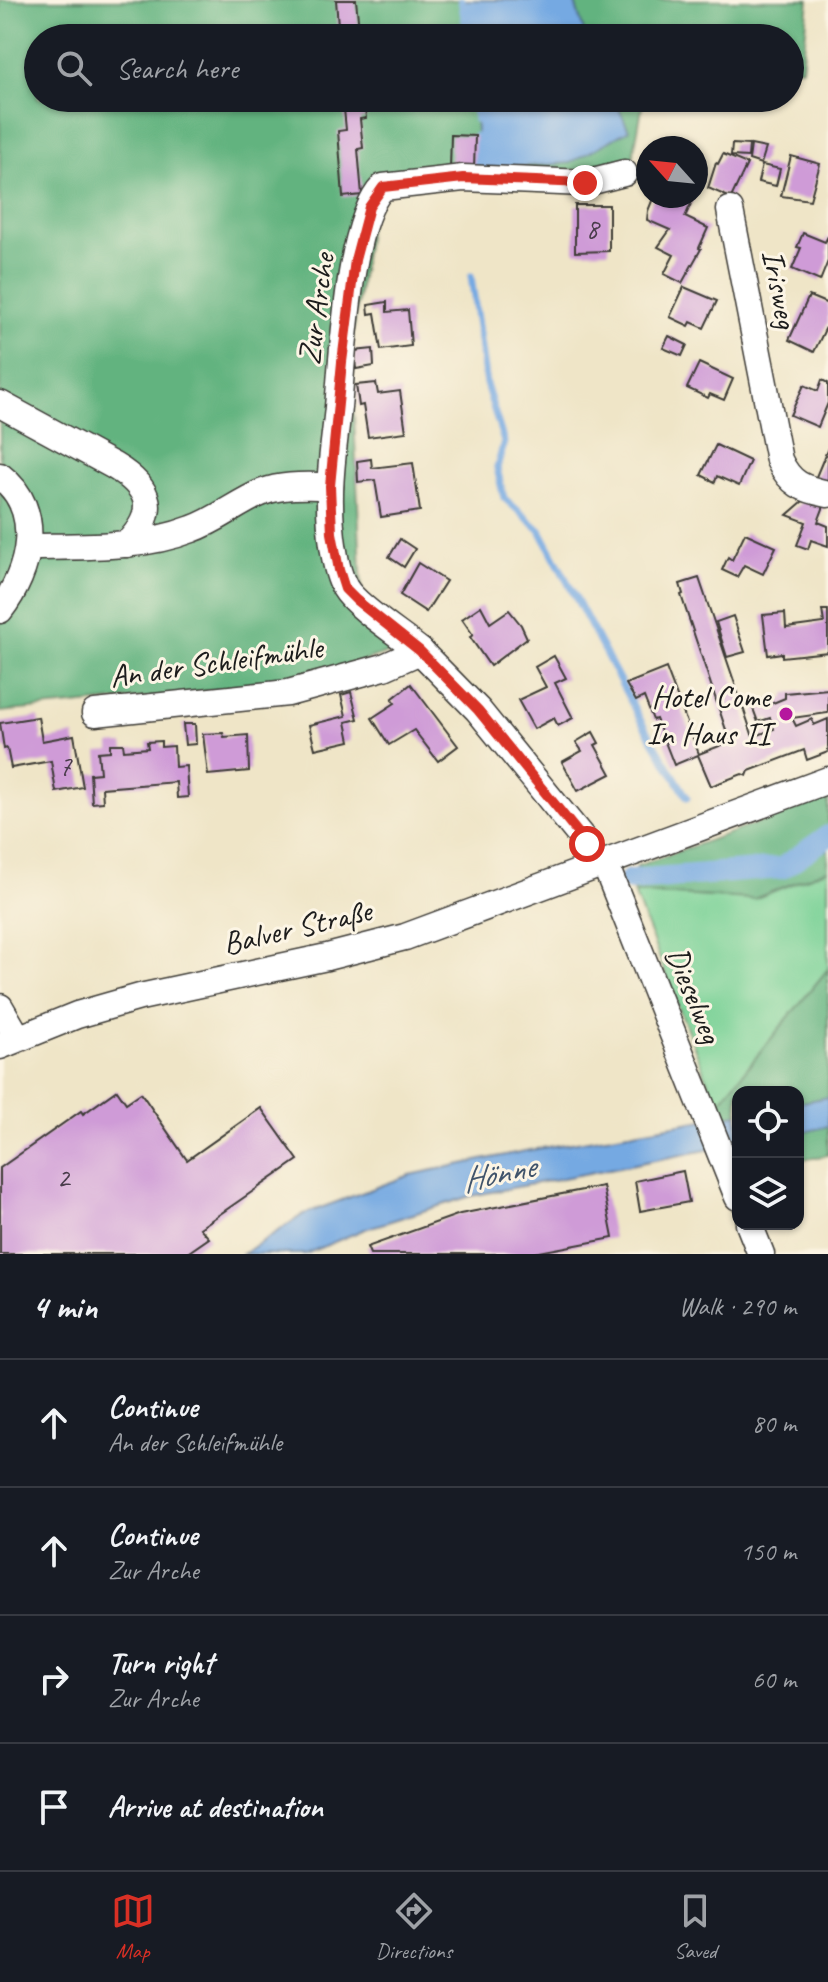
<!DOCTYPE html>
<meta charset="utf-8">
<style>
body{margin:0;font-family:Caveat,sans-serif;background:#242831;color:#f1f3f6}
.controls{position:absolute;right:24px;bottom:24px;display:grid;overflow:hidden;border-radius:16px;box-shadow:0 2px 6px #0004}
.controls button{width:72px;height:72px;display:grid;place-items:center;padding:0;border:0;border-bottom:2px solid #363941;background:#171b24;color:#f1f3f6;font:40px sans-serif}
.compass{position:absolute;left:636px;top:136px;width:72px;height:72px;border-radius:50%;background:#171b24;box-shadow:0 2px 6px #0004;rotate:297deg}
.stop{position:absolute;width:24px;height:24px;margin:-18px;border:6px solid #d93025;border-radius:50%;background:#fff}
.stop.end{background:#d93025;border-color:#fff;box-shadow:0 2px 8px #0008}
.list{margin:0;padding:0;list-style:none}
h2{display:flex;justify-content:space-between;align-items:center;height:104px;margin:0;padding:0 32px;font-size:34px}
h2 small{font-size:26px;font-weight:400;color:#9ea1a6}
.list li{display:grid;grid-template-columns:52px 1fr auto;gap:24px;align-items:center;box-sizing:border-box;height:128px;padding:0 32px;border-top:2px solid #363941}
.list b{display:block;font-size:30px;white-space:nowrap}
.list p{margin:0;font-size:26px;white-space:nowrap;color:#9ea1a6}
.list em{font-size:26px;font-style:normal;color:#9ea1a6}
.icon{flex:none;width:44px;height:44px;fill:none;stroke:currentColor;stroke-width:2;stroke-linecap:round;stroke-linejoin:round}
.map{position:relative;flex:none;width:828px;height:1254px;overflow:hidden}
.search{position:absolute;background:#171b24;box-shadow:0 2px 6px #0004;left:24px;right:24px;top:24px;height:88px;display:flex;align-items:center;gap:20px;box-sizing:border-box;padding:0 28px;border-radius:44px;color:#9ea1a6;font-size:30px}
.sheet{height:616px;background:#171b24}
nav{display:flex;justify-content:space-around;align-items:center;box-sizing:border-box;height:112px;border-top:2px solid #363941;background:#171b24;font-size:22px;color:#9ea1a6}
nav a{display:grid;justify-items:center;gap:4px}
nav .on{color:#d93025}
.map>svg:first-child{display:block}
.green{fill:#79d196;stroke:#4a7659;stroke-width:2}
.forest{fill:#62b37f;stroke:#3f684e;stroke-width:2}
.water{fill:#75a9e2;stroke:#48627f;stroke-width:2}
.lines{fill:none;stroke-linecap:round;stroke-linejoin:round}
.stream{stroke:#75a9e2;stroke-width:7}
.canal{stroke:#75a9e2;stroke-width:22}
.building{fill:#cf9bd7}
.minor-casing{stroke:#3c3a36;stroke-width:29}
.minor{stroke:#fff;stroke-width:26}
.route{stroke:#d93025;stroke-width:10}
.poi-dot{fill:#b5179e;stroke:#fcf5e5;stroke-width:3}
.labels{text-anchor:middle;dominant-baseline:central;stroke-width:6;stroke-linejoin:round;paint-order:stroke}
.number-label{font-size:28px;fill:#493c4b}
.street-label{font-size:32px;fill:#1c1c1c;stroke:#fcf5e5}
.poi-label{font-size:32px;fill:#1c1c1c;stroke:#fcf5e5;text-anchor:end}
.water-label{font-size:34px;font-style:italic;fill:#40546b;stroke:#fcf5e5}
</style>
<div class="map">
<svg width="828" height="1254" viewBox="0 0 828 1254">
<rect width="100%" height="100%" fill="#fcf5e5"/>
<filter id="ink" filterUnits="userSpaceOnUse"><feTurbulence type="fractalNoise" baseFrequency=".0125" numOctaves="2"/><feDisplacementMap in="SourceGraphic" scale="16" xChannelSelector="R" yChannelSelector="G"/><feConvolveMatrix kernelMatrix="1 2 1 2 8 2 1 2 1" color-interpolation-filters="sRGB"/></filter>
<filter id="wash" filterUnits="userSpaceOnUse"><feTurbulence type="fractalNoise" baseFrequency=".006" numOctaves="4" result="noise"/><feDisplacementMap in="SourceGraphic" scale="32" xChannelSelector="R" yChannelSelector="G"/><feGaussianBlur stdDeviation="1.8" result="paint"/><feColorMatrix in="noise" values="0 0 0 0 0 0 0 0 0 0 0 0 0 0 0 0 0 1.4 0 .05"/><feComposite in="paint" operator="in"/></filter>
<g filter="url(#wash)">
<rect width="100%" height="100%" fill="#efe5c7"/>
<!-- green -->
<path class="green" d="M828 869V969L717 1105 634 893 754 899Z"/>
<!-- forest -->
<g class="forest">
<path d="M0 0H461L468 38H38V98H475L477 169 628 130 614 98H644L631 167 375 181 351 349 362 594 396 650 325 675 178 695 0 712Z"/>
<path d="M574 0H809L802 68 790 66V38H586Z"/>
<path d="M828 798V869L754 899 634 893 637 866Z"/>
<path d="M828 969V1155L798 1161V1092H738V1159L717 1105Z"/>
</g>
<!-- water -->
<g class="water">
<path d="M461 0H574L586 38H468Z"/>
<path d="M475 98H614L629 130 570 163 477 170Z"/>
<path d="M828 1097V1126L798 1134V1103Z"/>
<path d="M738 1114V1144L471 1196 365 1229 306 1254H243L304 1214 410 1175 525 1151Z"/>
</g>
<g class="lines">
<!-- stream -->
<g class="stream">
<path d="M461 0 468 38"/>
<path d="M475 98 476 120"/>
<path d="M476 136 477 168"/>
<path d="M471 276 486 384 504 442 497 468 504 498 540 530 641 721 687 797"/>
</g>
<!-- canal -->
<path class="canal" d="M630 880 782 868 828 836"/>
</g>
<g id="blocks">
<!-- building -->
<g class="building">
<path d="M336 0H356L360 38H339Z"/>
<path d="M343 98H364L366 118 360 119 363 148 358 149 362 195 343 197 338 131 346 130Z"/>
<path d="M451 135 475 136 474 170 450 169Z"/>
<path d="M732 144 749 145 748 157 731 156Z"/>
<path d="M751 145 766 148 761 164 749 160Z"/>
<path d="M723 154 747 164 731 198 708 188 716 163 718 164Z"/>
<path d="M791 156 820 164 810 200 781 196Z"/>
<path d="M762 165 780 169 776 186 758 182Z"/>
<path d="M654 196 694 197 685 217 708 228 699 248 701 249 682 283 664 274 674 255 658 247 670 230 647 220 648 211Z"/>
<path d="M575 205H609V251L575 252Z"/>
<path d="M803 233 825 242 828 236V261L820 281 792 269 801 248 797 247Z"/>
<path d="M684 287 717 301 704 328 691 322 689 326 670 317Z"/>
<path d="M809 296 828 304V323L814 352 789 340Z"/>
<path d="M387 302V312L408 310 411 346 381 350 375 313 369 314 368 305Z"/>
<path d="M669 336 687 345 682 356 663 348Z"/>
<path d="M373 349 374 366 356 369 354 351Z"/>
<path d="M699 363 733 379 724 400 710 394 708 398 687 388Z"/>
<path d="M822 380 828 383V403L818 427 790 415 804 385 818 391Z"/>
<path d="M376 383 378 394 400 391 406 432 368 437 363 405 359 406 356 385Z"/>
<path d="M716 445 750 461 739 486 717 476 715 482 701 475Z"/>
<path d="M828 448V483L815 479Z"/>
<path d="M371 459 372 468 413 463 420 511 381 517 375 480 358 482 357 461Z"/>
<path d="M803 501 824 506 818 522 828 526V546L811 540 808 549 797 545 806 522 787 515Z"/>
<path d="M745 533 776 547 763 574 744 565 737 577 722 570 728 557 732 560Z"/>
<path d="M400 539 415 549 404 567 389 557Z"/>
<path d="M418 563 446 581 426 612 400 595Z"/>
<path d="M699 578 753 737 774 729 770 718 758 722 751 703 763 699 766 706 785 698V693L828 689V713L792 718 796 726 812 719 814 725 828 719V752L807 760 804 750 749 771 747 776 742 774 711 786 698 755 674 765 656 719 653 720 644 697 636 701 626 684 666 668 699 754 730 742 681 595 683 594 680 584Z"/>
<path d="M481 606 490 623 509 610 521 625 527 638 490 666 470 637 473 635 462 619Z"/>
<path d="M822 610H828V652L782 657V653L768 655 763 615 785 613 786 628 824 623Z"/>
<path d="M733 616 745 652 727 657 716 622Z"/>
<path d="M554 656 566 678 555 683 573 718 558 726 554 718 534 729 518 700 546 687 535 667Z"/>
<path d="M411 684 458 746 438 761 414 730 389 745 372 718 395 703 392 699Z"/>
<path d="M351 692 358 719 346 722 350 741 315 749 309 725 346 716 341 695Z"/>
<path d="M38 717 42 741 74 735 83 787 56 792 51 761 11 768 7 748 4 749 0 723Z"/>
<path d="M183 724H195L196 744 185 745Z"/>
<path d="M593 732 599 743 595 745 611 774 578 791 562 762 582 751 576 742Z"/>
<path d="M223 733 224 737 248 735 249 771 208 775 203 734Z"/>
<path d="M161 741V747L174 746 175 767 186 766 188 797 177 798 176 782 102 788 103 802 92 803 90 774 100 773 98 752 110 751V744H123L124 750 148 748 147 742Z"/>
<path d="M117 1090 126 1103 141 1093 187 1160 261 1108 298 1160 200 1228 209 1238 186 1254H0V1168L81 1111 83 1114Z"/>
<path d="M683 1171 689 1202 640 1211 635 1181Z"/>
<path d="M603 1186 613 1238 529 1254H370L367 1247 460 1214Z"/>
</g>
</g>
</g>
<g filter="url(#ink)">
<use href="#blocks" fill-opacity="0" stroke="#3c3a36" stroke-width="2"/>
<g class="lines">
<defs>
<g id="minor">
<path d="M730 210 779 460C790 484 803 489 828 494"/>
<path d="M0 404 114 466C151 488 159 511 127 544"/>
<path d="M0 476C45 510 30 572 0 610"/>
<path d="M28 547C83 546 140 549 192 529 218 520 238 502 263 492 284 484 307 486 330 486"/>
<path d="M420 651C402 636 356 607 345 588 334 569 330 527 330 504 329 472 335 439 338 407 343 356 348 222 383 187L463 178 585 183 624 173"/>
<path d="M95 713 288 693 384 667 420 651 478 710 587 844"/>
<path d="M605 864 738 1197"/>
<path d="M0 1007 18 1038"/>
<path d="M0 1046 77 1015 140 997 327 957 405 937 828 780"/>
<path d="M749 1224 761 1254"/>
</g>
</defs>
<!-- minor casing -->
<use href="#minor" class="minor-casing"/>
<!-- minor -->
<use href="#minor" class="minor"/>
</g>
</g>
<g class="lines" filter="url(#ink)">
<!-- route -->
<path class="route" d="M585 183 463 178 383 187 369 207 355 260 342 362 330 486 332 533 339 570 345 589 356 600 420 651 478 710 587 844"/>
</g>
<!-- markers -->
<circle class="poi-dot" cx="786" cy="714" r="8"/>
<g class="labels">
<!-- number labels -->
<g class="number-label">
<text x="592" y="228">8</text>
<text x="65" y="765">7</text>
<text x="63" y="1177">2</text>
</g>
<!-- street labels -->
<g class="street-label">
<text transform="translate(780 289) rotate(79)">Irisweg</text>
<text transform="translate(316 309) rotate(-82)">Zur Arche</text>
<text transform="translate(216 662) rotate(-8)">An der Schleifmühle</text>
<text transform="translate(297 927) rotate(-13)">Balver Straße</text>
<text transform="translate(694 995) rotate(68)">Dieselweg</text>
</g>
<!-- poi labels -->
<g class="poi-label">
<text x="770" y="696">Hotel Come<tspan x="770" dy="37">In Haus II</tspan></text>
</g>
<!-- water labels -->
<g class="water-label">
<text transform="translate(498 1173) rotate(-12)">Hönne</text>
</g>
</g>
</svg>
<div class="controls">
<button><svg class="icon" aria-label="locate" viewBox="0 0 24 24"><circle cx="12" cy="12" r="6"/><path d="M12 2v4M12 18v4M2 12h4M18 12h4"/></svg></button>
<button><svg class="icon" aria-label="layers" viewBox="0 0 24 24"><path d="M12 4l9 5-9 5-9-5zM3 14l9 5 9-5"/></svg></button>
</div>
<svg class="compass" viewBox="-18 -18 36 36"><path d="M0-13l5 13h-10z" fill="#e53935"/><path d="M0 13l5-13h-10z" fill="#9ea1a6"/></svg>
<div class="stop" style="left:587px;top:844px"></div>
<div class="stop end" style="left:585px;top:183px"></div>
<div class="search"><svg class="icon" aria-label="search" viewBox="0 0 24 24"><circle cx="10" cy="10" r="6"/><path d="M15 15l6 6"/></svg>Search here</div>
</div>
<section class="sheet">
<h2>4 min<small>Walk · 290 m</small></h2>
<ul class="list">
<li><svg class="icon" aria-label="ahead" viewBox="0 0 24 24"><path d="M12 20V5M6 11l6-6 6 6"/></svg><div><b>Continue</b><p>An der Schleifmühle</p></div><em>80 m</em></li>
<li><svg class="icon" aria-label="ahead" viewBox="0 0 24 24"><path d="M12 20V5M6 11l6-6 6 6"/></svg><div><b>Continue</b><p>Zur Arche</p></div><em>150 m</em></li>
<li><svg class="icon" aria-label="right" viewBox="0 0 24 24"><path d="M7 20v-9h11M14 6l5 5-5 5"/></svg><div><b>Turn right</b><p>Zur Arche</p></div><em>60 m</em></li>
<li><svg class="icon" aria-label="arrive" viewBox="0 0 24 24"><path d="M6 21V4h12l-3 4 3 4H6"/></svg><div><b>Arrive at destination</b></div></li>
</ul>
</section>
<nav>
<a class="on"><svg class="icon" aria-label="map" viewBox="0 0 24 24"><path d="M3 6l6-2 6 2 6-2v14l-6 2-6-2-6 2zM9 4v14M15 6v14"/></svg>Map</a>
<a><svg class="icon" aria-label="directions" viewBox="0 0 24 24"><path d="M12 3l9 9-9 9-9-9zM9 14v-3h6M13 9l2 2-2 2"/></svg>Directions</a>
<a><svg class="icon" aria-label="saved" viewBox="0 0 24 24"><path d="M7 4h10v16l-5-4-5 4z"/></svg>Saved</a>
</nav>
